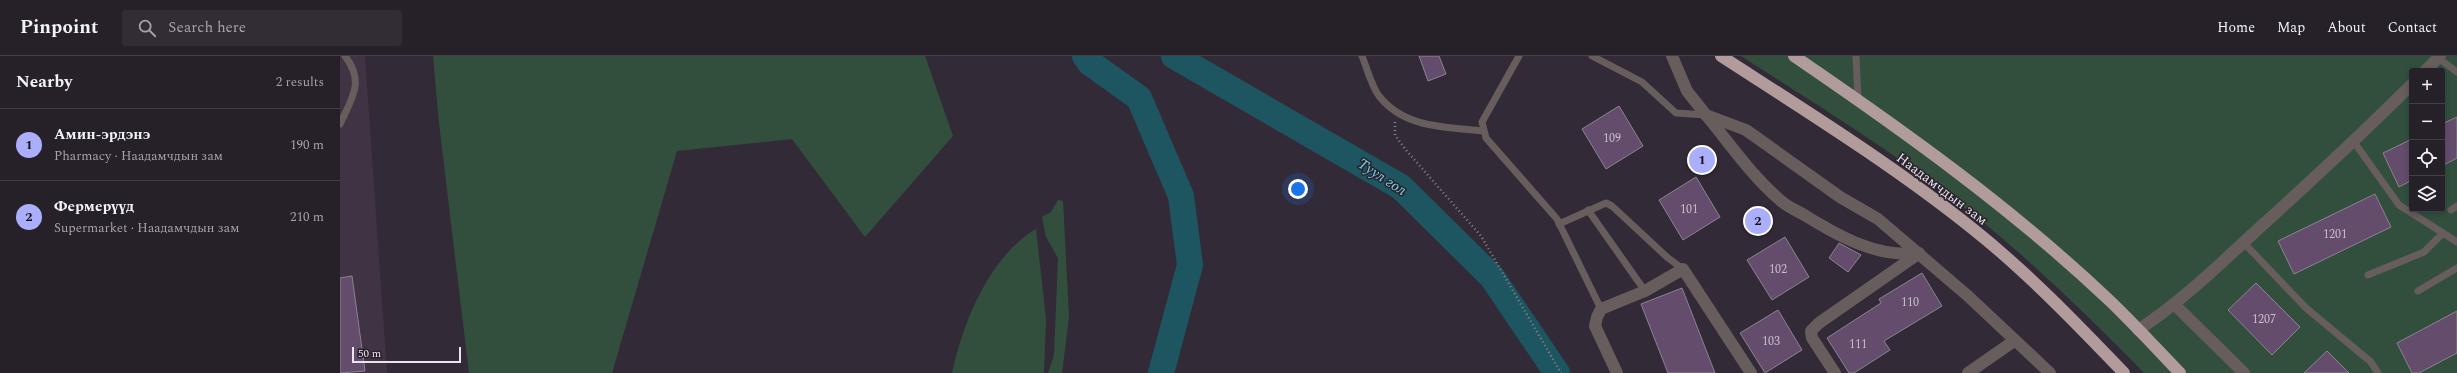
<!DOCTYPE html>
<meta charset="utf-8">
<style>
body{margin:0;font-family:Spectral,serif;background:#322d35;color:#f1f3f6}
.controls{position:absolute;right:12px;top:12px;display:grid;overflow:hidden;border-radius:4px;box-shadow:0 2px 6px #0003}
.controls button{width:36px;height:36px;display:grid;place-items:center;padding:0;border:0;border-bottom:1px solid #423e46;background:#262029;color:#f1f3f6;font:20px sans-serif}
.scale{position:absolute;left:12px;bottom:10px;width:109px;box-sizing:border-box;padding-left:4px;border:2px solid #eae4ec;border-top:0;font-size:11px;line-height:14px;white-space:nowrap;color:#eae4ec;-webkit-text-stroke:3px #29212c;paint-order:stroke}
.you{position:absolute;left:958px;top:133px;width:14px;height:14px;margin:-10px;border:3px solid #fff;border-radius:50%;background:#1a73e8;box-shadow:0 0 0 6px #1a73e833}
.badge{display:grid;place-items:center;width:26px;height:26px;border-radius:50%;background:#abaffb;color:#111;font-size:13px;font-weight:700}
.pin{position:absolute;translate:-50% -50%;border:2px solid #fff;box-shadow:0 1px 4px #0006}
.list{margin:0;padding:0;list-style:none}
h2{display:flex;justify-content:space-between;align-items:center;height:52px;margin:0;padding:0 16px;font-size:17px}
h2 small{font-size:13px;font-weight:400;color:#a4a3a8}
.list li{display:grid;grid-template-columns:26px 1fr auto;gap:12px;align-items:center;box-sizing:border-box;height:72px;padding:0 16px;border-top:1px solid #423e46}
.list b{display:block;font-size:15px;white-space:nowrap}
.list p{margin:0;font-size:13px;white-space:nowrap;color:#a4a3a8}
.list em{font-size:13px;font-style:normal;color:#a4a3a8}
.icon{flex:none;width:22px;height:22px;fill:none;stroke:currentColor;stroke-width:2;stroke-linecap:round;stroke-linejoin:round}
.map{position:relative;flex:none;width:2117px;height:317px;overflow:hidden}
header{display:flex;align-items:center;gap:24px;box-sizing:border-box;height:56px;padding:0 20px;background:#262029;border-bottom:1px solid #423e46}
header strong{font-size:19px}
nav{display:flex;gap:22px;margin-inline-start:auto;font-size:14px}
.search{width:280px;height:36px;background:#322d35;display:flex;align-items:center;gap:10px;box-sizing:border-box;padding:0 14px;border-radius:4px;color:#a4a3a8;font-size:15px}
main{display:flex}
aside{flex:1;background:#262029}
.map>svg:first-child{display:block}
.built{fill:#3f3344}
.green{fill:#324f3e;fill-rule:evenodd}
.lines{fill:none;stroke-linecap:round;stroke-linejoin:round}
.river{stroke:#1d5661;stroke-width:26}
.building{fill:#644c6d;stroke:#8c8290}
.path{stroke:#87808a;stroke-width:2.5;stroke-dasharray:1 3;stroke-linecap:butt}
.lane{stroke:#665d5c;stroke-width:7}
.street{stroke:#665d5c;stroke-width:12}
.highway{stroke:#b19c9b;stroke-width:12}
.labels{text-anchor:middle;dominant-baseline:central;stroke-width:3;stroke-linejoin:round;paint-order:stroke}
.number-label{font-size:12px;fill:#c8becc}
.street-label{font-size:14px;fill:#eae4ec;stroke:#29212c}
.water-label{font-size:15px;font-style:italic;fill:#79d3e6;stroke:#29212c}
</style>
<header>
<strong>Pinpoint</strong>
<div class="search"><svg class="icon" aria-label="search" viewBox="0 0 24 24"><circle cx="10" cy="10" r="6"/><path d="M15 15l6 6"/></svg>Search here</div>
<nav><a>Home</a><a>Map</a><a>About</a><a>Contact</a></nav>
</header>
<main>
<aside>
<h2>Nearby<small>2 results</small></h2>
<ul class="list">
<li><span class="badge">1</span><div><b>Амин-эрдэнэ</b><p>Pharmacy · Наадамчдын зам</p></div><em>190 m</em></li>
<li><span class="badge">2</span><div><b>Фермерүүд</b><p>Supermarket · Наадамчдын зам</p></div><em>210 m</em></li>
</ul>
</aside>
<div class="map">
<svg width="2117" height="317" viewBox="0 0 2117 317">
<rect width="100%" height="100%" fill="#332a37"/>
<!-- built -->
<path class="built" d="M0 0H25L47 317H0Z"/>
<!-- green -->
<g class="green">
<path d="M93 0H585L613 80 525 181 452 83 337 95 272 317H129L99 67Z"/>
<path d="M1401 0H2117V317H1804C1743 255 1681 194 1612 142 1545 90 1472 46 1401 0ZM2072 15H2102V153H2072Z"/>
<path d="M718 144 723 145 729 261 722 317H708L714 299 718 202 706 181 702 161 711 156Z"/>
<path d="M696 173 706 263 704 317H612C623 266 649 201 696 173Z"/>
</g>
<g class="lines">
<!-- river -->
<g class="river">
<path d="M745 0 750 7 799 42 841 140 850 209 821 317"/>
<path d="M834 0 1061 131 1152 221 1217 317"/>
</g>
</g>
<!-- building -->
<g class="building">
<path d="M1079 0H1099L1106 18 1088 25Z"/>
<path d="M1279 50 1303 90 1266 113 1242 73Z"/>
<path d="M2117 61V102L2102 110V68Z"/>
<path d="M2072 83V124L2059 131 2043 97Z"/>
<path d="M1356 121 1380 161 1343 184 1319 144Z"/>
<path d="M2035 138 2051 171 1954 218 1938 185Z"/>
<path d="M1445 181 1469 221 1432 244 1407 204Z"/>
<path d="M1499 187 1521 199 1508 216 1489 202Z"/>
<path d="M1582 217 1602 250 1544 285 1550 294 1514 317H1509L1487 282 1541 247 1539 243Z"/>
<path d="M12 220 25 315 0 317V222Z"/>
<path d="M1916 227 1960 271 1932 299 1888 254Z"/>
<path d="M1342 232 1375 317H1328L1301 248Z"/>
<path d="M1438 254 1462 294 1425 317 1400 277Z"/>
<path d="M2117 255V297L2079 317H2072L2057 287Z"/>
<path d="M1987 295 2009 317H1964Z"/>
</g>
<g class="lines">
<!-- path -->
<path class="path" d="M1055 66V79L1066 94 1141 180 1221 317"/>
<!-- lane -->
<g class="lane">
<path d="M1022 0C1027 12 1031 29 1039 40 1064 72 1105 71 1143 75"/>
<path d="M1179 0 1142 66 1146 82 1217 163 1261 253"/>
<path d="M1252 0 1302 26 1336 57 1366 59"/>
<path d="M1516 0 1518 44"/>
<path d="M2098 2 2117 16"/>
<path d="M0 68C12 42 25 26 5 0"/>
<path d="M2014 86 2059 149 2117 186"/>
<path d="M1248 154 1305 235"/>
<path d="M2111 154 2117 150"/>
<path d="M1219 168 1266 147 1272 150 1328 202 1343 213"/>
<path d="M1904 187 1966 252 2031 306 2038 317"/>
<path d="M2028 219 2084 196 2103 177"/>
<path d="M2078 235 2117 212"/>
</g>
<!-- street -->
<g class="street">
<path d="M1332 0 1347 35 1366 59 1406 74 1500 141 1538 163 1628 240 1710 317"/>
<path d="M2085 15 2100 0"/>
<path d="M1366 59C1390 88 1412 120 1440 144 1447 151 1458 155 1466 160 1500 181 1538 202 1579 197"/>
<path d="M1834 248 1904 317"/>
<path d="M1798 274C1841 246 1879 209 1917 174 1970 126 2022 78 2072 28"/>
<path d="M1277 317 1255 270 1257 261 1261 253 1305 235 1343 213 1411 317"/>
<path d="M1495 317 1472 282 1471 275 1479 267 1578 198"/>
<path d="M1628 317 1674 285"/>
</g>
<!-- highway -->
<g class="highway">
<path d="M1381 0C1466 55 1553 109 1633 173 1687 216 1736 267 1784 317"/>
<path d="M1454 0C1564 75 1673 153 1770 245 1794 268 1817 293 1840 317"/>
</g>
</g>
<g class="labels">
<!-- number labels -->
<g class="number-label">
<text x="1272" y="82">109</text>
<text x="1349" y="153">101</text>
<text x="1995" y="178">1201</text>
<text x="1438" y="213">102</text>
<text x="1570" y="246">110</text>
<text x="1924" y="263">1207</text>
<text x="1431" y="285">103</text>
<text x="1518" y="288">111</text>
</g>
<!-- street labels -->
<g class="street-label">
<text transform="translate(1602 133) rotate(37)">Наадамчдын зам</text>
</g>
<!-- water labels -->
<g class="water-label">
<text transform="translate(1042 121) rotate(33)">Туул гол</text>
</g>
</g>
</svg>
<div class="controls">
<button>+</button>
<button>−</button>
<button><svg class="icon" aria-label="locate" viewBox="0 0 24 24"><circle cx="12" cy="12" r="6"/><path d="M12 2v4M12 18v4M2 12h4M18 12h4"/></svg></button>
<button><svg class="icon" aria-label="layers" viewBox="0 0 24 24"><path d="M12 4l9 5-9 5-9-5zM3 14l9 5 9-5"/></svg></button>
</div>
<div class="scale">50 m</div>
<div class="you"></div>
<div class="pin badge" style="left:1362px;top:104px">1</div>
<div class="pin badge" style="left:1418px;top:165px">2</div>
</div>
</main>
